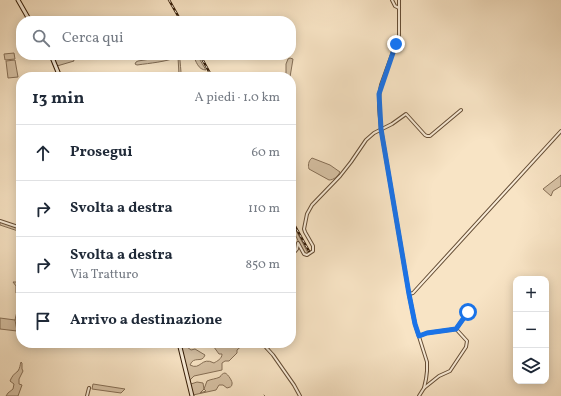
<!DOCTYPE html>
<html lang="it">
<meta charset="utf-8">
<style>
body{margin:0;font-family:Vollkorn,serif;background:#f2f2f3;color:#1f2937}
.controls{position:absolute;right:12px;bottom:12px;display:grid;overflow:hidden;border-radius:8px;box-shadow:0 2px 10px #0003}
.controls button{width:36px;height:36px;display:grid;place-items:center;padding:0;border:0;border-bottom:1px solid #e0e1e3;background:#fff;color:#1f2937;font:20px sans-serif}
.stop{position:absolute;width:12px;height:12px;margin:-9px;border:3px solid #1a73e8;border-radius:50%;background:#fff}
.stop.end{background:#1a73e8;border-color:#fff;box-shadow:0 1px 4px #0008}
.list{margin:0;padding:0;list-style:none}
h2{display:flex;justify-content:space-between;align-items:center;height:52px;margin:0;padding:0 16px;font-size:17px}
h2 small{font-size:13px;font-weight:400;color:#747a83}
.list li{display:grid;grid-template-columns:26px 1fr auto;gap:12px;align-items:center;box-sizing:border-box;height:56px;padding:0 16px;border-top:1px solid #e0e1e3}
.list b{display:block;font-size:15px;white-space:nowrap}
.list p{margin:0;font-size:13px;white-space:nowrap;color:#747a83}
.list em{font-size:13px;font-style:normal;color:#747a83}
.icon{flex:none;width:22px;height:22px;fill:none;stroke:currentColor;stroke-width:2;stroke-linecap:round;stroke-linejoin:round}
.map{position:relative;flex:none;width:561px;height:396px;overflow:hidden}
.search{position:absolute;background:#fff;box-shadow:0 2px 10px #0003;left:16px;top:16px;width:280px;height:44px;display:flex;align-items:center;gap:10px;box-sizing:border-box;padding:0 14px;border-radius:16px;color:#747a83;font-size:15px}
.panel{position:absolute;background:#fff;box-shadow:0 2px 10px #0003;left:16px;top:72px;width:280px;height:276px;border-radius:16px}
.map>svg:first-child{display:block}
.green{fill:#d7c2a5;stroke:#866f56}
.lines{fill:none;stroke-linecap:round;stroke-linejoin:round}
.stream{stroke:#826b52;stroke-width:1}
.street-casing{stroke:#664e36;stroke-width:4}
.secondary-casing{stroke:#351c06;stroke-width:5}
.street{stroke:#faedd9;stroke-width:2}
.secondary{stroke:#faedd9;stroke-width:3}
.rail-casing{stroke:#351c06;stroke-width:2.5}
.rail{stroke:#faedd9;stroke-width:1;stroke-dasharray:3;stroke-linecap:butt}
.route{stroke:#1a73e8;stroke-width:5}
</style>
<div class="map">
<svg width="561" height="396" viewBox="0 0 561 396">
<rect width="100%" height="100%" fill="#f8e4c5"/>
<filter id="stains"><feTurbulence type="fractalNoise" baseFrequency=".005" numOctaves="4"/><feColorMatrix values="0 0 0 0 .2 0 0 0 0 .09 0 0 0 0 .02 0 0 0 .5 -.17"/></filter>
<radialGradient id="worn" r=".72"><stop offset=".6" stop-color="#630" stop-opacity="0"/><stop offset="1" stop-color="#630" stop-opacity=".3"/></radialGradient>
<!-- green -->
<g class="green">
<path d="M14 53 15 59 5 60 4 54Z"/>
<path d="M65 55H72L74 61 57 66 54 60 66 56Z"/>
<path d="M164 55H179C181 63 180 70 182 77H179V75L178 57C165 62 151 63 137 65L135 64 136 62 138 61 157 58Z"/>
<path d="M193 55H197L206 70C198 70 196 61 193 55Z"/>
<path d="M290 58 293 59 290 77H286V64L288 59Z"/>
<path d="M15 60 18 77 8 78 6 61Z"/>
<path d="M312 158 330 165 340 172C338 176 334 180 329 180L309 169C308 166 308 161 312 158Z"/>
<path d="M561 175V186L553 191 551 196 543 189Z"/>
<path d="M291 221 308 253 307 254H304L291 225Z"/>
<path d="M0 222 21 229V232L0 225Z"/>
<path d="M13 282H21V284H20C20 294 22 309 19 319L15 320 17 331 0 329V318L15 320 18 307V293H16V286Z"/>
<path d="M180 343H184L187 347 191 350 195 349 205 355C202 364 194 355 190 365 201 371 201 356 214 363 217 361 222 359 222 354H219L211 343H245L237 350V353L229 361H225L222 363V370L194 376 190 380 191 384 197 382 203 383 204 389 200 393 206 391 204 389 207 381C211 379 216 379 220 377 221 375 223 373 225 373 228 374 233 382 232 384 232 387 230 387 227 388L223 385H219L216 390 193 395Z"/>
<path d="M21 362 22 363V369L23 371 19 379V384L22 385 18 396H6L8 393 13 389 14 384 10 381C12 376 14 374 18 371 20 368 20 365 21 362Z"/>
<path d="M93 384 125 389 121 393 92 389Z"/>
</g>
<g class="lines">
<!-- stream -->
<path class="stream" d="M264 395 265 396"/>
<defs>
<g id="street">
<path d="M392 0 395 6 399 8"/>
<path d="M399 0V35L381 85C377 100 380 115 381 129L409 294 415 324 427 362V371L426 379 424 388 419 396"/>
<path d="M0 221 21 228"/>
<path d="M291 256 297 249 298 243 304 254 307 255 313 251V246L305 232 304 229 307 214 312 205 340 176 351 162 366 140 374 133 392 124 406 114 425 135 427 136H430L461 110"/>
<path d="M409 294 413 293 561 131"/>
<path d="M419 336 427 333 456 329 468 312"/>
<path d="M262 343 273 355 294 385 300 396"/>
<path d="M267 348 271 343"/>
<path d="M424 388 439 376 450 371 466 347 467 341 456 329"/>
<path d="M87 396 89 388"/>
</g>
<g id="secondary">
<path d="M18 0 30 21"/>
<path d="M51 55 60 77"/>
<path d="M179 343 192 396"/>
</g>
</defs>
<!-- street casing -->
<use href="#street" class="street-casing"/>
<!-- secondary casing -->
<use href="#secondary" class="secondary-casing"/>
<!-- street -->
<use href="#street" class="street"/>
<!-- secondary -->
<use href="#secondary" class="secondary"/>
<defs>
<g id="rail">
<path d="M169 0 181 21"/>
<path d="M200 55 212 77"/>
<path d="M291 219 309 251"/>
</g>
</defs>
<!-- rail casing -->
<use href="#rail" class="rail-casing"/>
<!-- rail -->
<use href="#rail" class="rail"/>
</g>
<g class="lines">
<!-- route -->
<path class="route" d="M396 44 379 94 381 129 409 294 415 324 419 336 427 333 456 329 468 312"/>
</g>
<rect width="100%" height="100%" filter="url(#stains)"/>
<rect width="100%" height="100%" fill="url(#worn)"/>
</svg>
<div class="controls">
<button>+</button>
<button>−</button>
<button><svg class="icon" aria-label="layers" viewBox="0 0 24 24"><path d="M12 4l9 5-9 5-9-5zM3 14l9 5 9-5"/></svg></button>
</div>
<div class="stop" style="left:468px;top:312px"></div>
<div class="stop end" style="left:396px;top:44px"></div>
<div class="search"><svg class="icon" aria-label="search" viewBox="0 0 24 24"><circle cx="10" cy="10" r="6"/><path d="M15 15l6 6"/></svg>Cerca qui</div>
<section class="panel">
<h2>13 min<small>A piedi · 1.0 km</small></h2>
<ul class="list">
<li><svg class="icon" aria-label="ahead" viewBox="0 0 24 24"><path d="M12 20V5M6 11l6-6 6 6"/></svg><div><b>Prosegui</b></div><em>60 m</em></li>
<li><svg class="icon" aria-label="right" viewBox="0 0 24 24"><path d="M7 20v-9h11M14 6l5 5-5 5"/></svg><div><b>Svolta a destra</b></div><em>110 m</em></li>
<li><svg class="icon" aria-label="right" viewBox="0 0 24 24"><path d="M7 20v-9h11M14 6l5 5-5 5"/></svg><div><b>Svolta a destra</b><p>Via Tratturo</p></div><em>850 m</em></li>
<li><svg class="icon" aria-label="arrive" viewBox="0 0 24 24"><path d="M6 21V4h12l-3 4 3 4H6"/></svg><div><b>Arrivo a destinazione</b></div></li>
</ul>
</section>
</div>
